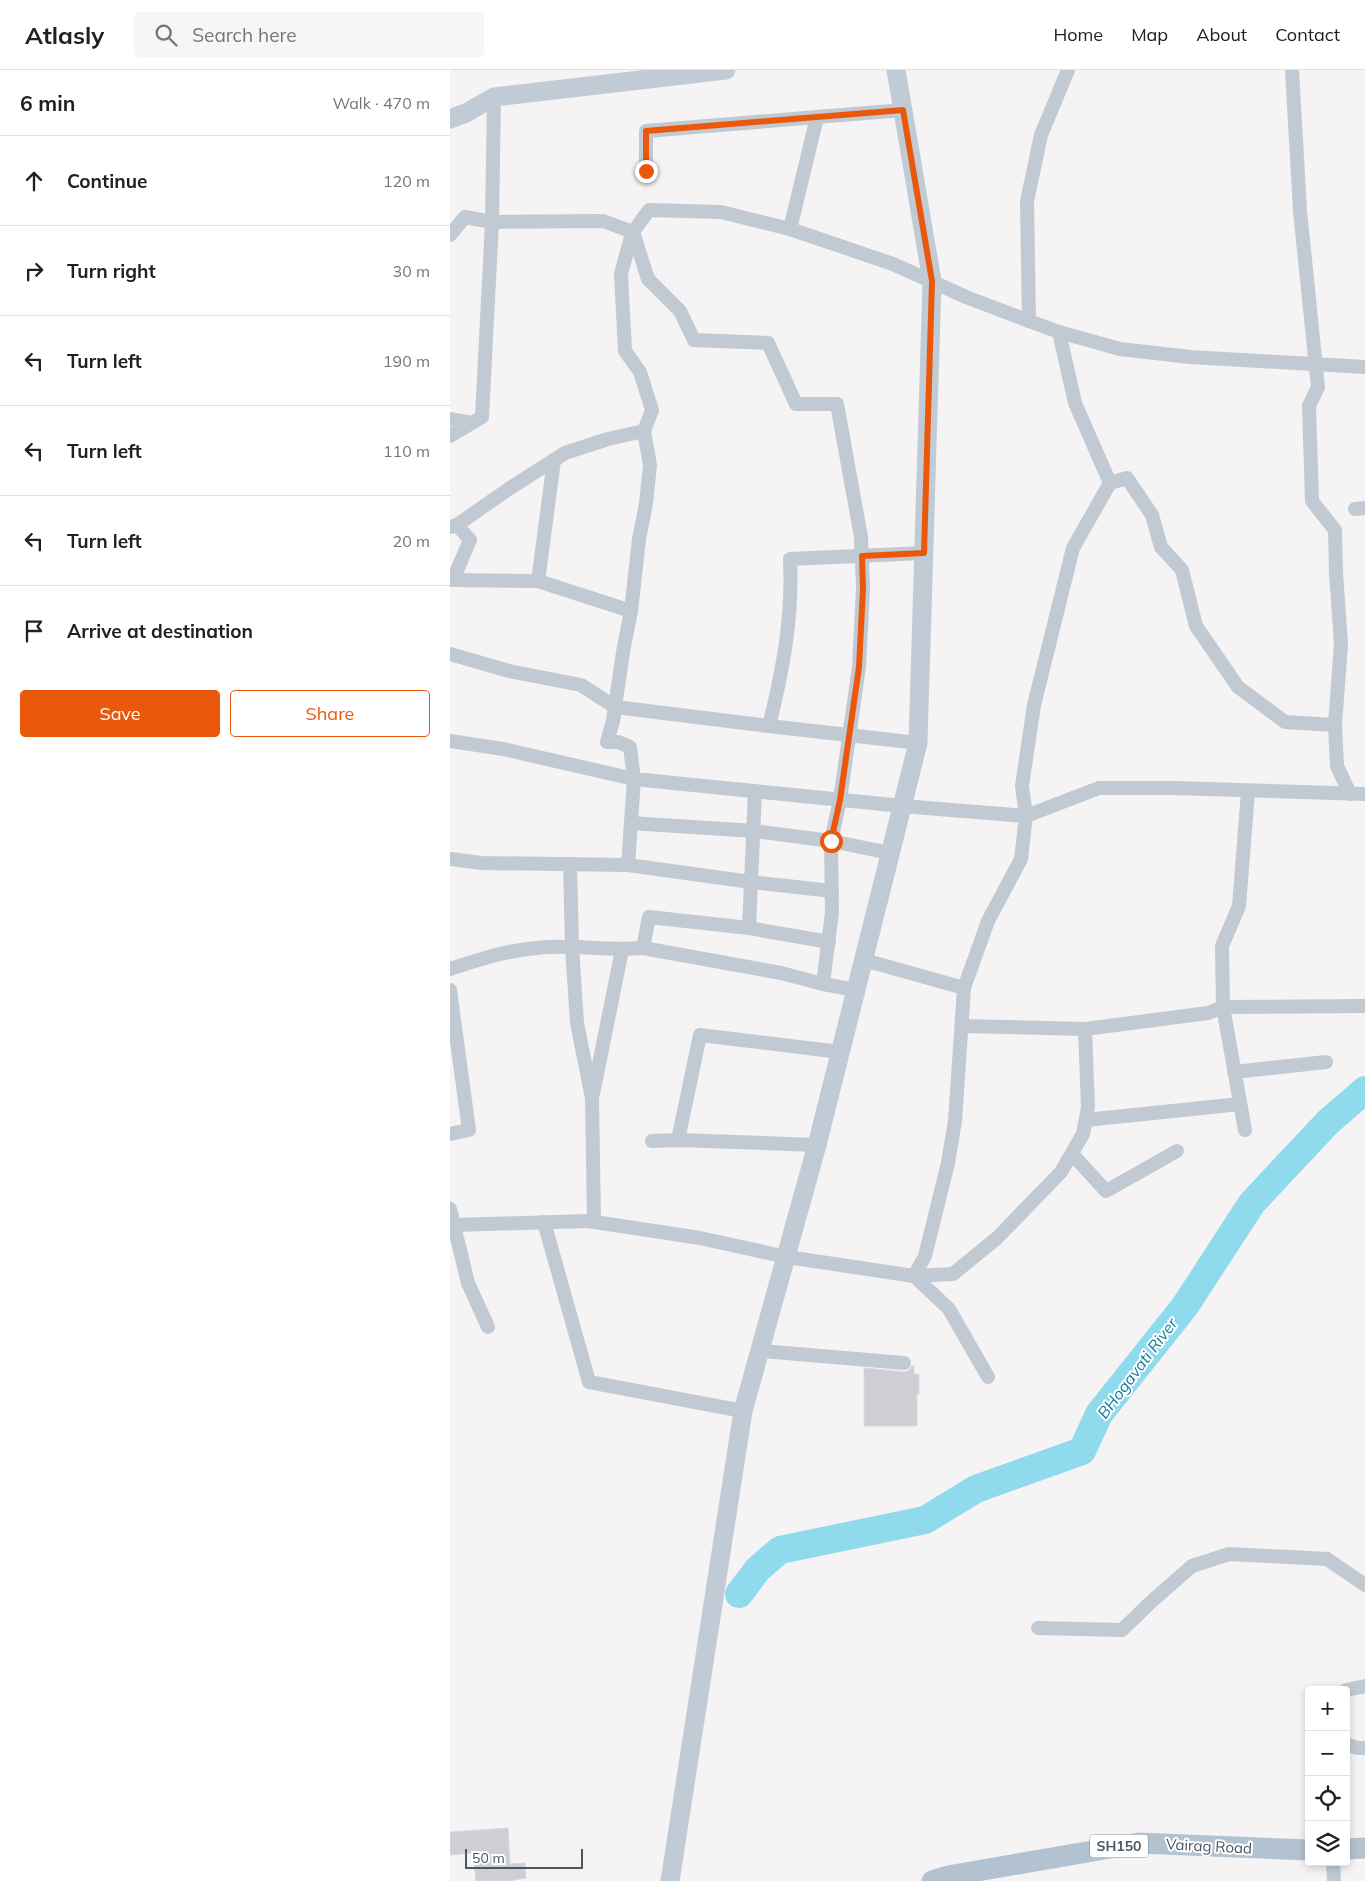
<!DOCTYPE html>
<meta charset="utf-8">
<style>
body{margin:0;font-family:Mulish,sans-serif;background:#f6f6f6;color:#202124}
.controls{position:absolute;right:15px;bottom:15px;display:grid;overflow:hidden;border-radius:5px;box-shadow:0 2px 8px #0003}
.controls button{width:45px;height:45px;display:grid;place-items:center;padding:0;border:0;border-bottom:1px solid #e0e0e0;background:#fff;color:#202124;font:25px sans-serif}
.scale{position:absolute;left:15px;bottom:12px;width:118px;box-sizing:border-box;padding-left:5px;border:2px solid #4a5661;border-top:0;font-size:14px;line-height:18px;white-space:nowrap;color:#4a5661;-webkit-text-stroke:4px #fff;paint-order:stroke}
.stop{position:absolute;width:15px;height:15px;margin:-11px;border:4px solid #ea580c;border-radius:50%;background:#fff}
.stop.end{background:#ea580c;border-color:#fff;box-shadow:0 1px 5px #0008}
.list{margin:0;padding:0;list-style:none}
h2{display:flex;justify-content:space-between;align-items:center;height:65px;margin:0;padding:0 20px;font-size:21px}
h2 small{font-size:16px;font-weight:400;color:#757577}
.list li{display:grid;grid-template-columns:32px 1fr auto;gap:15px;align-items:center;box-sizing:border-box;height:90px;padding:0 20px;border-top:1px solid #e0e0e0}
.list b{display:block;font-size:19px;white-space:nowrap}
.list em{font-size:16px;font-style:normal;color:#757577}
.actions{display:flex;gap:10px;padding:15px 20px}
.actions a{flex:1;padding:11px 0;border:1px solid #ea580c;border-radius:5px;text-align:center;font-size:18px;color:#ea580c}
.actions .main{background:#ea580c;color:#fff}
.icon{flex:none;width:28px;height:28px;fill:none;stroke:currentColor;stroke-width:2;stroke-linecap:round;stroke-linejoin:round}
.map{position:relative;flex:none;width:915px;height:1811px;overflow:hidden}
header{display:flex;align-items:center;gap:30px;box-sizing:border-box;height:70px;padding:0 25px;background:#fff;border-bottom:1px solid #e0e0e0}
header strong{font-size:24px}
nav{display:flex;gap:28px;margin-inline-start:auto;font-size:18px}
.search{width:350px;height:45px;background:#f6f6f6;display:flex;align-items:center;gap:12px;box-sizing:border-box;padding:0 18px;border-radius:5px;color:#757577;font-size:19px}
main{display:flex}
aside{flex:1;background:#fff}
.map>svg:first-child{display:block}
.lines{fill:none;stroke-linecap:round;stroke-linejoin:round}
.river{stroke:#90daee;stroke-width:28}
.building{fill:#cdcfd5;stroke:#d7d9de}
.street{stroke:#c1cad2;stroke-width:14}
.secondary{stroke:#c1cbd6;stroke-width:19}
.primary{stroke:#b3c2d1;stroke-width:21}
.route{stroke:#ea580c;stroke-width:6}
.labels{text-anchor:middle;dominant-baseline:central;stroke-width:4;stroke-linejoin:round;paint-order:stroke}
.shield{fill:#fff;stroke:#808990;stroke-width:1}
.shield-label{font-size:14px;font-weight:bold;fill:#4a5661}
.street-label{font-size:15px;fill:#4a5661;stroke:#fff}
.water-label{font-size:16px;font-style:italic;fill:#0c7c9b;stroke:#fff}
</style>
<header>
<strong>Atlasly</strong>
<div class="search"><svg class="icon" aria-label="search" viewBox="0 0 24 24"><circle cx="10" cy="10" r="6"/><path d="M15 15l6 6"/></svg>Search here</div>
<nav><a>Home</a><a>Map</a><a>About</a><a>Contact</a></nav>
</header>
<main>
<aside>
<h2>6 min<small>Walk · 470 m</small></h2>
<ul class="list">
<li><svg class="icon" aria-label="ahead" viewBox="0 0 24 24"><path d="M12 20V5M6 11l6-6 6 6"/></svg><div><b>Continue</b></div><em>120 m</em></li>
<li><svg class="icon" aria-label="right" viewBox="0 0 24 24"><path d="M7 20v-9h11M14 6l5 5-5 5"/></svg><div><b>Turn right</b></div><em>30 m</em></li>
<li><svg class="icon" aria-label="left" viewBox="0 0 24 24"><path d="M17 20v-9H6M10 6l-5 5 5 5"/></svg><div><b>Turn left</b></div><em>190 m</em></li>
<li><svg class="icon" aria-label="left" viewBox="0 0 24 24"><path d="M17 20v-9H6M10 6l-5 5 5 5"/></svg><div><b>Turn left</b></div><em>110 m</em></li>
<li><svg class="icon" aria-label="left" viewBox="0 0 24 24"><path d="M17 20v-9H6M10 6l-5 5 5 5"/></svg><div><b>Turn left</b></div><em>20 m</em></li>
<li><svg class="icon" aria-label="arrive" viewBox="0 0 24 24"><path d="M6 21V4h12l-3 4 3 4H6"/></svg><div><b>Arrive at destination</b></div></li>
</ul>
<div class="actions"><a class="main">Save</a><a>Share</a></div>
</aside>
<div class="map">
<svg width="915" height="1811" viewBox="0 0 915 1811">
<rect width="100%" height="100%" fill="#f5f3f3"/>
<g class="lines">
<!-- river -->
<path class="river" d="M289 1524 308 1499 330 1480 475 1450 526 1419 632 1381 649 1344 735 1236 802 1133 878 1052 915 1020"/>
</g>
<!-- building -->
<g class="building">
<path d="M462 1296H464V1304H469V1324H467V1356H414V1298L454 1302 458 1301Z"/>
<path d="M58 1758 60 1794 75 1793 76 1808 63 1810V1811H26L23 1783 0 1785V1762Z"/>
</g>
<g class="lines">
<!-- street -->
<g class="street">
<path d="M842 0 850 141 868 317 859 336 862 431 885 460 886 503 891 574 885 655"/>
<path d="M196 101V61L453 40"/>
<path d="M340 159 367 47"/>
<path d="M183 162 198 209 230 241 244 270 318 273 346 334H387L411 467 413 518 409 597 390 730 381 771 382 842 373 914 406 920"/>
<path d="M0 165 15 147 42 152 153 151 183 162 199 140 271 142 340 159 443 194 516 227 579 251"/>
<path d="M609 262 670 279 740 287 915 297"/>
<path d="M0 349 22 353"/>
<path d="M194 361 200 395 196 434 189 469 181 541 173 582 163 651 157 672H168L180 677 184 709 452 736 576 746 572 716 584 635 623 478 660 413 625 333 609 262 579 251 577 131 591 65 618 0"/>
<path d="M0 366 32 347 42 152 44 27"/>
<path d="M660 413 677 408 702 445 711 477 732 500 746 556 788 617 835 652 885 655 887 696 900 724"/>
<path d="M905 439 915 438"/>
<path d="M0 457 7 455 60 418 115 383 158 369 194 361 202 340 190 302 175 281 171 204 182 163"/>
<path d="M0 510 88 511 104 390"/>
<path d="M3 510 20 470 7 455"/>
<path d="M88 511 181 541"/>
<path d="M0 584 59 601 131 615 165 637 319 656"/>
<path d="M0 671 53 679 184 709 178 795"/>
<path d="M468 673 319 656C333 600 343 546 340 489L474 483"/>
<path d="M181 753 304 761 381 771 440 783"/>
<path d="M0 789 32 793 178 795 301 812 382 821"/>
<path d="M120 794 122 877 127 953 142 1028 144 1152"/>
<path d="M299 858 305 721"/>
<path d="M193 878 199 847 299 858 379 872"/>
<path d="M414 890 514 918"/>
<path d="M0 899C34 888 61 879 97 877 129 875 161 881 193 878L331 903 373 914"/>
<path d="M0 920 19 1060 0 1064"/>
<path d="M635 959 758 943 773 937 772 876 789 836 798 722"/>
<path d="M784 1002 876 992"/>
<path d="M143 1024 172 880"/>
<path d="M636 1050 790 1034"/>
<path d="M795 1060 773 937 915 936"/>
<path d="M228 1070 250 965 390 982"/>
<path d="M202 1071 228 1070 367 1075"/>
<path d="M622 1084 656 1121 727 1081"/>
<path d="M0 1139 18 1213 38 1257"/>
<path d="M94 1152 139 1312 293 1341"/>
<path d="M4 1155 138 1151 250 1168 337 1187 464 1206 475 1186 498 1093 505 1051 514 918 538 851 571 789 576 746 649 718H723L915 724"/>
<path d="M464 1206 503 1204 547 1168 611 1102 633 1064 638 1037 635 959 512 956"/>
<path d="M464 1206 499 1239 538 1307"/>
<path d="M311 1281 454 1293"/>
<path d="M588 1558 672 1560 702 1531 742 1496 779 1484 877 1489 915 1515"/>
<path d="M896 1620 915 1616"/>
<path d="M896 1674 908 1678H915"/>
<path d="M883 1792 884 1811"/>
</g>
<!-- secondary -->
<g class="secondary">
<path d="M0 49 16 43 44 27 276 0"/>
<path d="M220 1811 293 1341 367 1075 468 673 482 211 446 0"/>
</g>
<!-- primary -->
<g class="primary">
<path d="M896 1779 915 1778"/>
<path d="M482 1811 498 1806 689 1773 859 1780"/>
</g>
</g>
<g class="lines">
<!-- route -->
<path class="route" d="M196 101V61L453 40 482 211 474 483 412 486 413 518 409 597 390 730 381 771"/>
</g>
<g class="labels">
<!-- shield labels -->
<rect class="shield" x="640" y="1764.5" width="58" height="23" rx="4"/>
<g class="shield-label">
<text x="669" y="1776">SH150</text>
</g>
<!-- street labels -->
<g class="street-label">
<text transform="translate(759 1776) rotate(3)">Vairag Road</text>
</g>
<!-- water labels -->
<g class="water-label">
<text transform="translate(687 1298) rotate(-53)">BHogavati River</text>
</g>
</g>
</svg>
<div class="controls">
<button>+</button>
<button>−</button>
<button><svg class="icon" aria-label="locate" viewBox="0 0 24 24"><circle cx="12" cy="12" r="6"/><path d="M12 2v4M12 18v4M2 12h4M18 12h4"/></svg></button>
<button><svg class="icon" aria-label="layers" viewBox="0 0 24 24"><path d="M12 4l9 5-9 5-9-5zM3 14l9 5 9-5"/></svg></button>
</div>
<div class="scale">50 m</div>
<div class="stop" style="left:381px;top:771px"></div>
<div class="stop end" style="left:196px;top:101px"></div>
</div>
</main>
